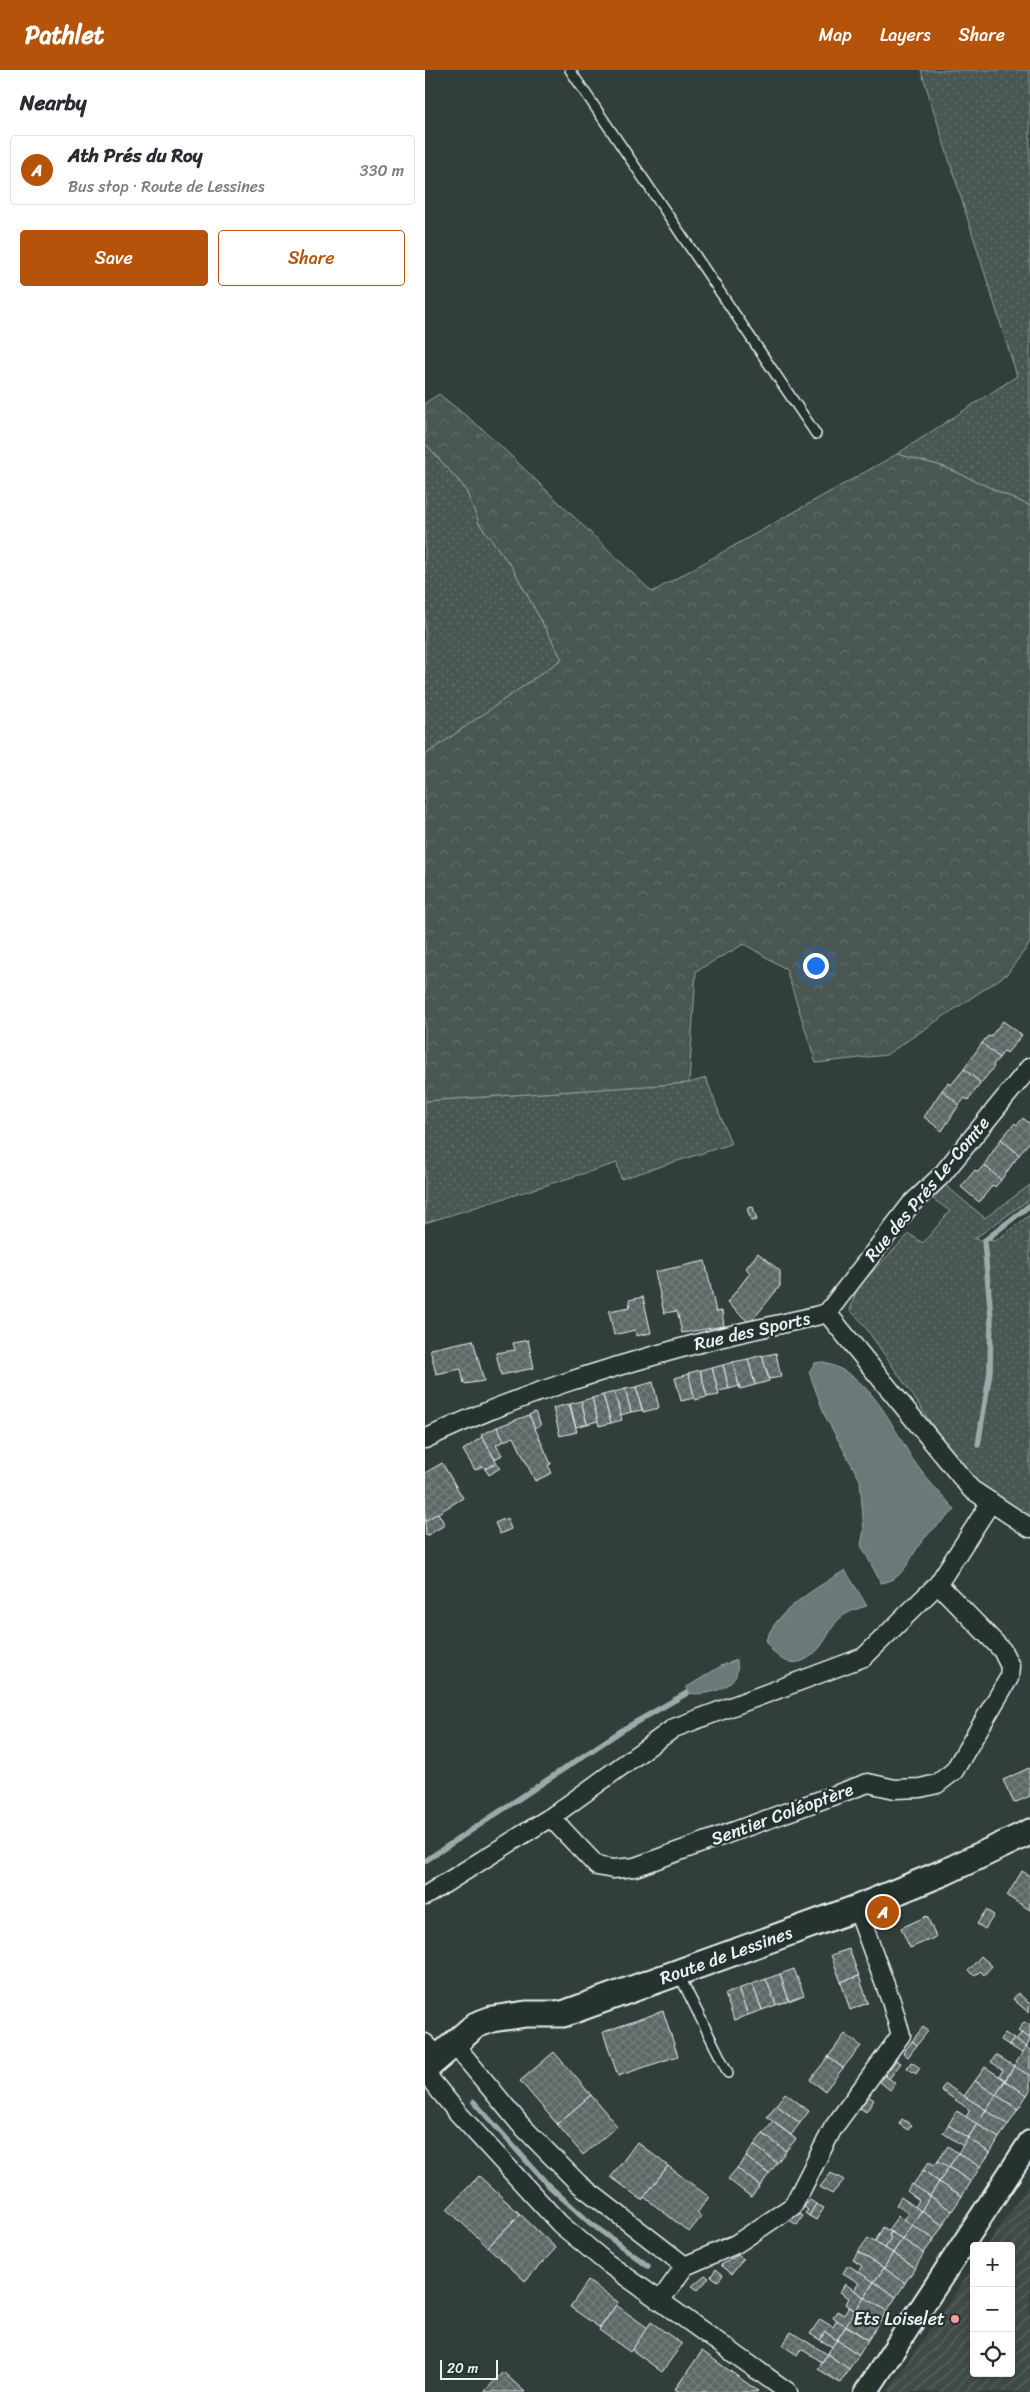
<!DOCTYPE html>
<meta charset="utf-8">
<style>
body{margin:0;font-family:Sriracha,sans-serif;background:#f2f2f3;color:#2b2b33}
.controls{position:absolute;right:15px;bottom:15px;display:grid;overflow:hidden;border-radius:5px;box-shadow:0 2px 8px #0003}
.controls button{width:45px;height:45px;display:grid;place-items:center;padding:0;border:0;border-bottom:1px solid #e1e1e2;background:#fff;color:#2b2b33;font:25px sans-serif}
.scale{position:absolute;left:15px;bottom:12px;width:58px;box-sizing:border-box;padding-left:5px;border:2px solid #e8f1f8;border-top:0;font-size:14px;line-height:18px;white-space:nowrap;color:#e8f1f8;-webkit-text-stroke:4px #26332d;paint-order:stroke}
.you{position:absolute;left:390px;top:895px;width:18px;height:18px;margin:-12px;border:4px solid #fff;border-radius:50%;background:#1a73e8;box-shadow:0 0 0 8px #1a73e833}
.badge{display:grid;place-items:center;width:32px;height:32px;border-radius:50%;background:#b45309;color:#fff;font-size:16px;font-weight:700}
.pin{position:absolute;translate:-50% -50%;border:2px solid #fff;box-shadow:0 1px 5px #0006}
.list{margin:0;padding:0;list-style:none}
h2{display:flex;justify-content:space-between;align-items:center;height:65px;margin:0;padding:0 20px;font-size:21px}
h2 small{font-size:16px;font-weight:400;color:#7c7c81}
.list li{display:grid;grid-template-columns:32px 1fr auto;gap:15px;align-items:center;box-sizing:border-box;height:70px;margin:0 10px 10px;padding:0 10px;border:1px solid #e1e1e2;border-radius:5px}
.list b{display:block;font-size:19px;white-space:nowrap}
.list p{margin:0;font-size:16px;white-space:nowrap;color:#7c7c81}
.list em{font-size:16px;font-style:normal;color:#7c7c81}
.actions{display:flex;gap:10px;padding:15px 20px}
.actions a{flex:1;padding:11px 0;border:1px solid #b45309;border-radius:5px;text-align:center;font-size:18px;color:#b45309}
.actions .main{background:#b45309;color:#fff}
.icon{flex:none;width:28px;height:28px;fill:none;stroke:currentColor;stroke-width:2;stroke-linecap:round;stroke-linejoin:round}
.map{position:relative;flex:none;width:605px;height:2322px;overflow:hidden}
header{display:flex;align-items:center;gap:30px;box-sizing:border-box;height:70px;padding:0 25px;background:#b45309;color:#fff}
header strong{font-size:24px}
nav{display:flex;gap:28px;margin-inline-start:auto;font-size:18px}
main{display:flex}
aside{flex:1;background:#fff}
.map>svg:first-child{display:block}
.industrial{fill:url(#industrial-furrows)}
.grass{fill:url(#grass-dots);stroke:#98a4a4}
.forest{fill:url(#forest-crowns);stroke:#98a4a4}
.water{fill:#6d7978;stroke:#9ea9ab}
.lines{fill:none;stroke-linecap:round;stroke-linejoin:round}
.stream{stroke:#9ea9ab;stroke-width:5.5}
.building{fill:url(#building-cross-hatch);stroke:#e8f1f8}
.service-casing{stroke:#e8f1f8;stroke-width:12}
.minor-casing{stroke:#e8f1f8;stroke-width:21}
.tertiary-casing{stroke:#e8f1f8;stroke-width:26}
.secondary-casing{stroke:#e8f1f8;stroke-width:29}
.service{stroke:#26332d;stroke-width:9}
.minor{stroke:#26332d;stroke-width:18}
.tertiary{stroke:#26332d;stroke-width:22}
.secondary{stroke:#26332d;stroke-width:25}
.poi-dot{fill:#ff9aa2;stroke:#26332d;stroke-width:2}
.labels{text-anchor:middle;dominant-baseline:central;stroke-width:4.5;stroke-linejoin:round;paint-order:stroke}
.street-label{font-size:18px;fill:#e8f1f8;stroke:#26332d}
.poi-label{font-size:18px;fill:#e8f1f8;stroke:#26332d;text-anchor:end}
</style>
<header>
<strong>Pathlet</strong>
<nav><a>Map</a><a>Layers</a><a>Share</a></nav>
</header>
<main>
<aside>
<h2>Nearby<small></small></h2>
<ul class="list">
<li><span class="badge">A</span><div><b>Ath Prés du Roy</b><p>Bus stop · Route de Lessines</p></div><em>330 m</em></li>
</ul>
<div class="actions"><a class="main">Save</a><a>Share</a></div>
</aside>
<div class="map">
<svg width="605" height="2322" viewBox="0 0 605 2322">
<defs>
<pattern id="industrial-furrows" width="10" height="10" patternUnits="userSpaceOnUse" patternTransform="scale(1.25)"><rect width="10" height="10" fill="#3f4b46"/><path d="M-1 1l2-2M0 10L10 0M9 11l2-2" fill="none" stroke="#5b6561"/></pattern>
<pattern id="grass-dots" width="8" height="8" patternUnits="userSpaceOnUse" patternTransform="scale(1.25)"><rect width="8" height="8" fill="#495651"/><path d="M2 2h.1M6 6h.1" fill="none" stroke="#636f6b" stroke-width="1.8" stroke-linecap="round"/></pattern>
<pattern id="forest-crowns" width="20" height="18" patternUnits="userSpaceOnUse" patternTransform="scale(1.25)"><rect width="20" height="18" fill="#495651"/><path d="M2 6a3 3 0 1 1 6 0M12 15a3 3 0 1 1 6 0" fill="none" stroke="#636f6b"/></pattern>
<pattern id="building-cross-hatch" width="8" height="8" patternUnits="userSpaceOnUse" patternTransform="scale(1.25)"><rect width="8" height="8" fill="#5c6865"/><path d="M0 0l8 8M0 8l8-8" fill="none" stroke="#737e7c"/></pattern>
</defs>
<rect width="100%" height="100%" fill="#323e39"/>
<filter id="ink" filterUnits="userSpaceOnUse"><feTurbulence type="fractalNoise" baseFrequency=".02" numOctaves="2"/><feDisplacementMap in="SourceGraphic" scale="10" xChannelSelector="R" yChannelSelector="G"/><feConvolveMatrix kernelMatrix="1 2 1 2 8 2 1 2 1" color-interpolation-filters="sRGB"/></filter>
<g filter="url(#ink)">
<!-- industrial -->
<path class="industrial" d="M605 2113V2322H462L549 2196V2303H586V2176H562Z"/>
<!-- grass -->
<g class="grass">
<path d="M496 0H605V436L520 397 472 384 592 306Z"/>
<path d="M0 373 40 418 55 455 87 497 137 589 0 685Z"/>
<path d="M281 1008 306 1074 196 1109 192 1093 0 1153V1031L264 1013Z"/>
<path d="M520 1115 560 1148 605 1115V1129L549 1169 570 1171 605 1145V1448L554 1414 532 1393 487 1324 436 1251 425 1240 432 1218 484 1164 498 1173 525 1141 508 1129Z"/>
</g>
<!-- forest -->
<path class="forest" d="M14 324 61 362 227 522 472 384 520 397 605 436V873L582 904 461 985 391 993 361 899 319 874 271 901 264 1013 0 1031V685L137 589 87 497 55 455 40 418 0 373V333Z"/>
<!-- water -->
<g class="water">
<path d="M397 1292C449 1305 466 1358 493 1397 504 1413 518 1425 530 1440 520 1449 507 1459 498 1470 484 1487 481 1509 456 1513L436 1475 439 1460 435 1410 400 1346 384 1302 390 1293Z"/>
<path d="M420 1500 442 1536C431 1539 421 1542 412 1551 405 1559 402 1569 395 1577 376 1601 353 1596 341 1570 353 1538 394 1517 420 1500Z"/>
<path d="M312 1590C312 1594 313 1599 312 1602 308 1621 277 1626 262 1623V1617L296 1596Z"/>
</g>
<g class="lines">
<!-- stream -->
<g class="stream">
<path d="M553 1375 565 1302 566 1247 559 1171 605 1135"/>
<path d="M0 1791 199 1659 262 1623"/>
<path d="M49 2032 123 2115 164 2152 223 2196"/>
</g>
</g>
<!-- building -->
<g class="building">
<path d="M578 951 597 965 582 983 579 981 574 988 557 973 563 966 565 967Z"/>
<path d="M557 973 574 988 568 995 569 997 556 1013 539 999Z"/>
<path d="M539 999 556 1013 543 1030 540 1028 534 1035 517 1020 523 1013 526 1015Z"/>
<path d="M517 1020 534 1035 517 1061 499 1047Z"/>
<path d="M598 1048 605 1054V1071L594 1085 576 1069 590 1053 592 1055Z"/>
<path d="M576 1069 594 1085 576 1110 559 1095Z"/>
<path d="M559 1095 576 1110 570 1117 568 1115 554 1132 536 1117 550 1100 553 1102Z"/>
<path d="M328 1137 332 1150 326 1151 322 1138Z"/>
<path d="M333 1183 355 1201V1216L325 1253 302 1233 325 1203 321 1198Z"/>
<path d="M280 1191 291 1242 297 1241 299 1256 257 1263 252 1241 239 1243 230 1202Z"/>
<path d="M218 1227 226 1263 211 1266 210 1260 189 1265 184 1241 205 1237 204 1230Z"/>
<path d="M48 1270 59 1311 39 1314 36 1299 11 1304 5 1279Z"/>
<path d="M103 1270 109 1298 76 1305 71 1283 90 1280 88 1273Z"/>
<path d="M351 1283 356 1307 344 1309 337 1286Z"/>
<path d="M337 1285 344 1311 330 1315 323 1289Z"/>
<path d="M323 1289 330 1315 315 1319 308 1292Z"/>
<path d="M308 1292 314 1316 304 1319 298 1295Z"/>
<path d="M298 1295 304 1319 293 1321 287 1298Z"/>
<path d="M287 1297 294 1325 282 1327 275 1300Z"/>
<path d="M275 1300 282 1327 270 1330 263 1303Z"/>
<path d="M264 1304 269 1328 256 1331 250 1308Z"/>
<path d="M228 1312 234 1338 218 1342 211 1317Z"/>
<path d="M211 1317 217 1340 206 1342 200 1319Z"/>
<path d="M200 1319 206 1342 196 1345 189 1322Z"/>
<path d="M189 1322 197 1350 186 1353 178 1325Z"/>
<path d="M178 1325 186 1353 174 1356 167 1328Z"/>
<path d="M167 1328 173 1351 162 1354 156 1331Z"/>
<path d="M156 1331 162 1354 151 1357 145 1334Z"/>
<path d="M144 1334 152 1362 135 1366 128 1338Z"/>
<path d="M110 1342 116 1355 110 1358 104 1345Z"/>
<path d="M104 1345 126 1394 123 1395 127 1403 110 1411 89 1367 79 1371 72 1357Z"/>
<path d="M72 1357 79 1371 71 1375 77 1385 70 1389 56 1365Z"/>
<path d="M57 1367 72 1393 60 1399 58 1396 50 1400 38 1380Z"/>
<path d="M17 1393 38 1428 0 1451V1403Z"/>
<path d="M72 1393 75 1398 64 1405 60 1399Z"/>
<path d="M13 1443 20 1455 1 1466 0 1451Z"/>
<path d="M82 1448 86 1459 75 1464 70 1453Z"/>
<path d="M604 1698 605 1726 589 1733 578 1710Z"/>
<path d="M597 1801 605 1806V1840L582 1826Z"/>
<path d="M561 1840 569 1845 560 1859 552 1854Z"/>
<path d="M502 1846 511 1867 485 1878 476 1858Z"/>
<path d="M424 1879 434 1906 416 1912 406 1885Z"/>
<path d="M556 1886 567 1896 559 1905 555 1901 550 1906 543 1901Z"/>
<path d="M369 1899 379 1925 364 1931 355 1904Z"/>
<path d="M355 1904 364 1931 351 1935 341 1909Z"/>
<path d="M434 1906 443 1933 425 1940 416 1912Z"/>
<path d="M341 1909 351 1935 337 1940 327 1914Z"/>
<path d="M327 1914 337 1940 323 1945 313 1919Z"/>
<path d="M313 1919 323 1945 309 1950 300 1924Z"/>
<path d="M593 1923 605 1934 604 1943 588 1929Z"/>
<path d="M238 1941 253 1986 193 2006 178 1962Z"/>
<path d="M599 1952 605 1955V1968L593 1961Z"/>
<path d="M498 1957 503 1961 492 1975 487 1971Z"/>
<path d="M580 1963 589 1969 584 1975 576 1970Z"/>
<path d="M596 1963 605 1968 602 1977 591 1971Z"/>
<path d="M420 1964 436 1976 418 1998 403 1987Z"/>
<path d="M589 1969 602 1977 597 1983 584 1975Z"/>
<path d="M487 1971 492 1975 483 1987 478 1983Z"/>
<path d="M601 1977 605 1980V2006L589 1996Z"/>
<path d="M129 1982 166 2025 132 2054 95 2011Z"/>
<path d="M571 1985 589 1996 580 2010 574 2006 578 2000 566 1992Z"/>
<path d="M403 1987 418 1998 400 2021 385 2010Z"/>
<path d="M471 1990 476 1993 464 2009 460 2005Z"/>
<path d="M486 1992 495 1998 491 2004 482 1998Z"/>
<path d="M589 1996 605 2006V2020L602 2025 580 2011Z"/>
<path d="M560 1997 580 2010 571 2025 550 2011Z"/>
<path d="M459 2005 470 2013 465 2020 454 2011Z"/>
<path d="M550 2011 571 2025 561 2040 539 2026Z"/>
<path d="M580 2011 602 2025 593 2039 571 2025Z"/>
<path d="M520 2014 561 2040 552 2054 541 2047 545 2040 516 2020Z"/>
<path d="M360 2023 384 2041 375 2053 351 2035Z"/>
<path d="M166 2025 192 2056 158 2085 132 2054Z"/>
<path d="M571 2025 593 2039 583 2055 561 2040Z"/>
<path d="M443 2026 449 2030 441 2042 435 2038Z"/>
<path d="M351 2035 375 2053 366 2065 342 2047Z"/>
<path d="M561 2040 583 2055 574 2068 552 2054Z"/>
<path d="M532 2041 552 2054 543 2068 523 2055Z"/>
<path d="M477 2049 487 2055 483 2060 474 2054Z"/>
<path d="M348 2052 371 2069 361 2081 338 2064Z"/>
<path d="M552 2054 574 2068 565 2083 543 2068Z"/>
<path d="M523 2055 543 2068 538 2076 518 2063Z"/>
<path d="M338 2064 361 2081 352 2093 329 2075Z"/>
<path d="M543 2068 565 2083 555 2097 533 2083Z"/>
<path d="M212 2072 243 2096 217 2130 186 2107Z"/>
<path d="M329 2075 352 2093 344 2104 321 2087Z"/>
<path d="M523 2076 533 2083 524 2097 513 2091Z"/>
<path d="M533 2083 555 2097 546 2112 524 2097Z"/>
<path d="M321 2087 344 2104 335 2116 312 2098Z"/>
<path d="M513 2091 524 2097 514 2112 498 2100 504 2092 510 2095Z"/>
<path d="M243 2096 284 2127 272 2143 276 2147 264 2162 219 2127Z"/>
<path d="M524 2097 546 2112 537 2126 514 2112Z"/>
<path d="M312 2098 335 2116 326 2127 303 2109Z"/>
<path d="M498 2100 514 2112 505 2126 488 2115Z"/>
<path d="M406 2103 419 2110 407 2124 395 2117Z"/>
<path d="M54 2106 95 2144 63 2177 22 2139Z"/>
<path d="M514 2112 537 2126 527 2141 505 2126Z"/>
<path d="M487 2114 505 2126 496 2141 490 2137 494 2130 482 2121Z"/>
<path d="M505 2126 527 2141 518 2155 496 2141Z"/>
<path d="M476 2127 496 2141 487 2155 478 2150 483 2143 471 2135Z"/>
<path d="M385 2130 391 2134 384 2146 380 2143 383 2140 379 2137Z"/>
<path d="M391 2134 399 2138 391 2150 384 2146Z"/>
<path d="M496 2141 518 2155 509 2169 487 2155Z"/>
<path d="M372 2142 378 2146 372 2155 364 2150Z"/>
<path d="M95 2144 131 2178 100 2211 63 2177Z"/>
<path d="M473 2146 487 2155 477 2169 463 2160Z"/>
<path d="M487 2155 509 2169 499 2183 477 2169Z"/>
<path d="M458 2157 466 2162 464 2166 466 2168 460 2178 450 2172Z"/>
<path d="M466 2162 477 2169 468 2183 460 2178 466 2168 464 2166Z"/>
<path d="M443 2168 468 2183 459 2198 433 2182Z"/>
<path d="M477 2169 499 2183 490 2198 468 2183Z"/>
<path d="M433 2182 459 2198 449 2212 433 2202 437 2196 428 2190Z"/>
<path d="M468 2183 490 2198 480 2213 459 2198Z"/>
<path d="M313 2185 318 2189 307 2204 296 2195Z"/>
<path d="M423 2195 449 2212 439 2227 429 2220 434 2213 418 2203Z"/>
<path d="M459 2198 480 2213 471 2227 449 2212Z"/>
<path d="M291 2199 298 2205 293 2211 286 2206Z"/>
<path d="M280 2205 284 2208 273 2220 267 2216Z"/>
<path d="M163 2211 193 2232 175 2258 145 2237Z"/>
<path d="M449 2212 471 2227 462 2241 439 2227Z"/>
<path d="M420 2214 439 2227 430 2241 421 2234 424 2228 415 2222Z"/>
<path d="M439 2227 462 2241 453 2255 430 2241Z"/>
<path d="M191 2235 223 2258 205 2282 174 2260Z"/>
<path d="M424 2237 430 2241 421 2256 408 2248 412 2241 419 2245Z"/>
<path d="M430 2241 453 2255 443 2270 421 2255Z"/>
<path d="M395 2249 408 2257 412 2250 421 2256 412 2270 400 2262 395 2270 385 2264Z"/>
<path d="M226 2252 257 2274 237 2302 207 2280Z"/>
<path d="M421 2256 443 2270 434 2285 412 2270Z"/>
<path d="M366 2262 402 2284 397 2292 376 2279 372 2285 357 2275Z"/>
<path d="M400 2262 412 2270 407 2277 395 2270Z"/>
<path d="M412 2270 434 2285 424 2299 402 2284Z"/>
<path d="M277 2281 333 2321 332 2322H255L250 2319Z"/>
<path d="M402 2284 424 2299 415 2313 393 2299Z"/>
<path d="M78 2302 100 2322H59Z"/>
</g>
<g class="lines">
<defs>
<g id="service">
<path d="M145 0 391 364"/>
<path d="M254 1905 303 2003"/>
</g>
<g id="minor">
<path d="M402 1243 486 1134 516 1106 605 997"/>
<path d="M0 1369C93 1324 191 1295 290 1269 327 1259 365 1253 402 1243L546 1419 605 1458"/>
<path d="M129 1745 131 1753 172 1796 188 1799 210 1797 443 1713 470 1719 495 1718 512 1714 529 1701 584 1608 585 1596 577 1580 513 1514"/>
<path d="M0 1826 129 1745 249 1658 439 1587 513 1514 566 1432"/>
<path d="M0 1973 14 1987"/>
<path d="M29 1974 95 2054 154 2114 260 2196"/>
<path d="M0 2003 32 2042 135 2154 182 2193 363 2322"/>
<path d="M260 2196 311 2174 368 2136 408 2058 476 1965 466 1931 432 1838"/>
<path d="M235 2231 260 2196"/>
</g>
<path id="tertiary" d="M441 2322 605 2072"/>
<g id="secondary">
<path id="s1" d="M0 1999 51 1955 67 1949 101 1944H138L432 1838 520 1802 605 1762"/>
</g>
</defs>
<!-- service casing -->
<use href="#service" class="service-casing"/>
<!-- minor casing -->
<use href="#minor" class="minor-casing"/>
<!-- tertiary casing -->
<use href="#tertiary" class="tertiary-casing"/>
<!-- secondary casing -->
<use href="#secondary" class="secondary-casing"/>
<!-- service -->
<use href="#service" class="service"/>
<!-- minor -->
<use href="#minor" class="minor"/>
<!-- tertiary -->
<use href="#tertiary" class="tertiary"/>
<!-- secondary -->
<use href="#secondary" class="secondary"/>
</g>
</g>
<!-- markers -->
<circle class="poi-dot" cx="530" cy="2249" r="5"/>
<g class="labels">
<!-- street labels -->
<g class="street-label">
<text transform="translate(502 1119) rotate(-50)">Rue des Prés Le-Comte</text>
<text transform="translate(327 1261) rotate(-13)">Rue des Sports</text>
<text transform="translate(357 1744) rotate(-20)">Sentier Coléoptère</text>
<text stroke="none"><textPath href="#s1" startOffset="329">Route de Lessines</textPath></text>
</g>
<!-- poi labels -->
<g class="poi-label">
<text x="520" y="2249">Ets Loiselet</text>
</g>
</g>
</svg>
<div class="controls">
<button>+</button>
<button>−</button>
<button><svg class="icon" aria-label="locate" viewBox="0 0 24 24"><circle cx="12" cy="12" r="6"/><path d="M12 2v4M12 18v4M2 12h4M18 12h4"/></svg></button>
</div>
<div class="scale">20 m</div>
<div class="you"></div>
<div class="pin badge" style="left:458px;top:1842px">A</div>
</div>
</main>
